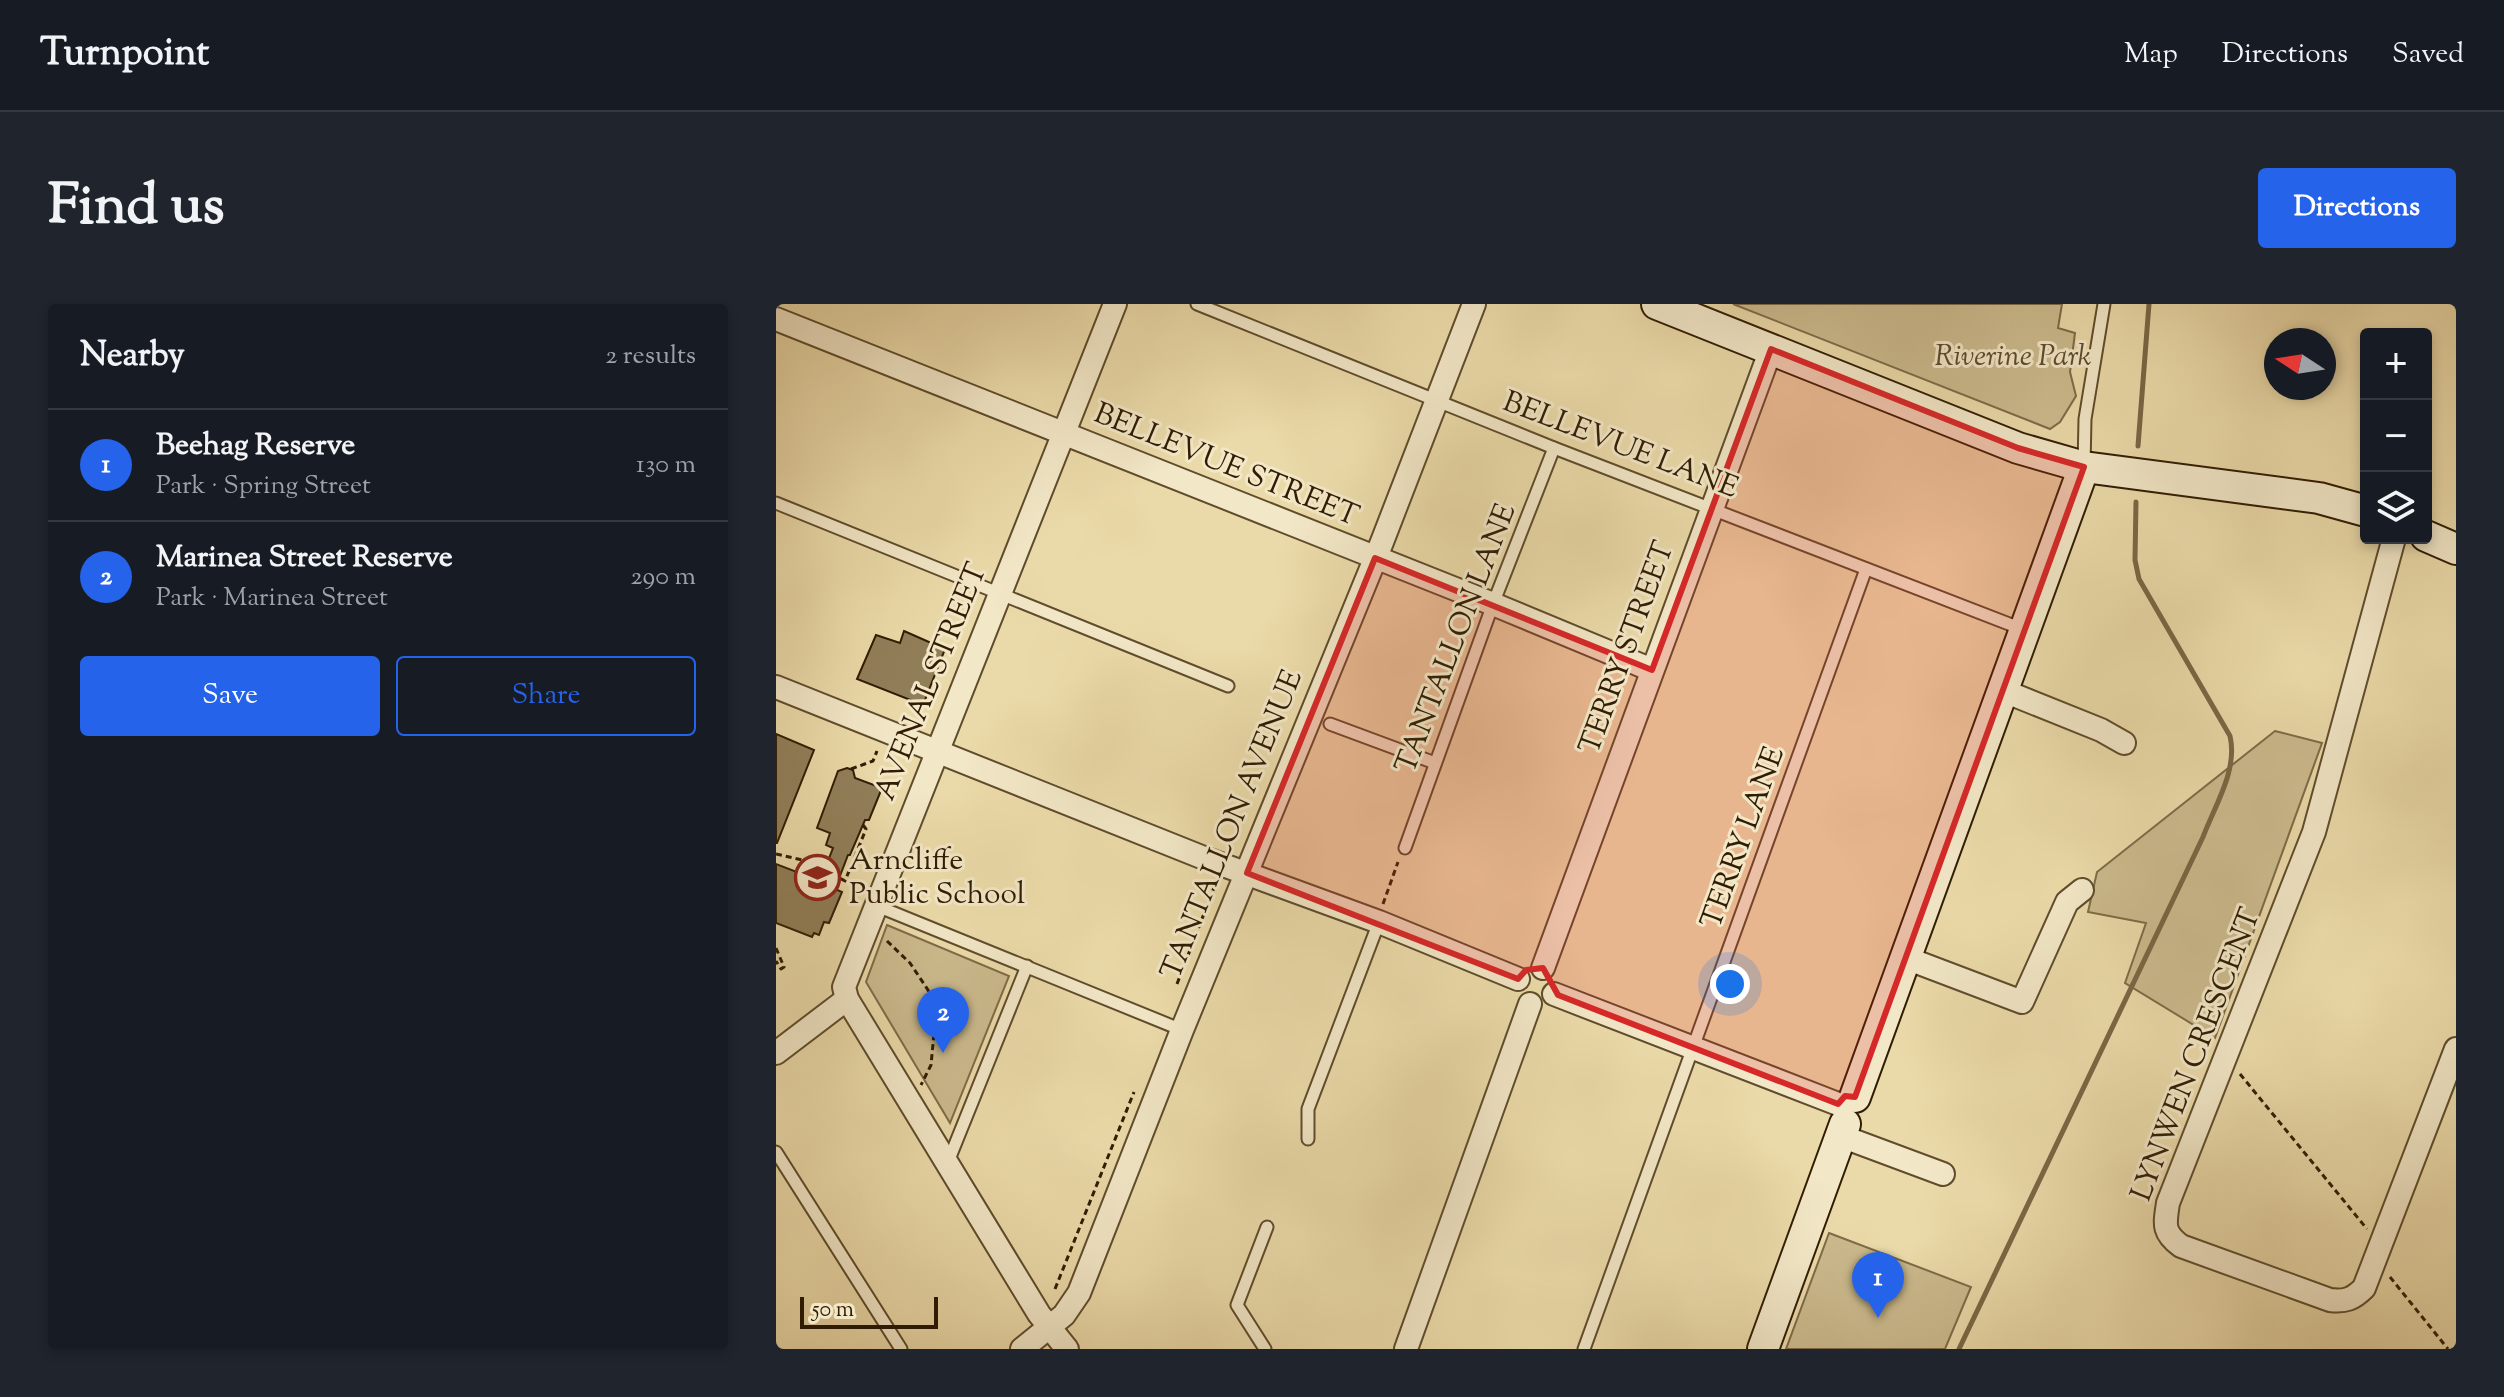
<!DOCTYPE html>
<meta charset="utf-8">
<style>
body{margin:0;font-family:"Sorts Mill Goudy",serif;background:#20242c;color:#f1f3f6}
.controls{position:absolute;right:24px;top:24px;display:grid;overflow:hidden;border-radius:8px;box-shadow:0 4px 12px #0003}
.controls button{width:72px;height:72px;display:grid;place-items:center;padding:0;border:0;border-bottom:2px solid #363941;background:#171b24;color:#f1f3f6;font:40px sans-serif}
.compass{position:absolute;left:1488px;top:24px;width:72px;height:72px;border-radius:50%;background:#171b24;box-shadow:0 4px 12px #0003;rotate:282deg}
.scale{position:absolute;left:24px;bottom:20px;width:138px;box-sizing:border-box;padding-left:8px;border:4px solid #301c03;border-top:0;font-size:22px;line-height:28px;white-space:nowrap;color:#301c03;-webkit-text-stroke:6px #f2e7c7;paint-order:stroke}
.you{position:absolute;left:954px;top:680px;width:28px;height:28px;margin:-20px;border:6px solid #fff;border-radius:50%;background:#1a73e8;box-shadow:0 0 0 12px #1a73e833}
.badge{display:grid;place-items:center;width:52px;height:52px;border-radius:50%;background:#2563eb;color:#fff;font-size:26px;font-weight:700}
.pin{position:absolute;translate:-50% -66px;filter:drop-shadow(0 2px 4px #0008)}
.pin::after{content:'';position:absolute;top:42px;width:28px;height:24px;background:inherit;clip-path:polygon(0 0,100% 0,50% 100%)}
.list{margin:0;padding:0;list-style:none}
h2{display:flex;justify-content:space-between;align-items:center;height:104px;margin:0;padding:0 32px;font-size:34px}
h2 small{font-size:26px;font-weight:400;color:#9ea1a6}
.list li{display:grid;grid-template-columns:52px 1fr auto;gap:24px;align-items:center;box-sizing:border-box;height:112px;padding:0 32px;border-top:2px solid #363941}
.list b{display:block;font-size:30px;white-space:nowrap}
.list p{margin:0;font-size:26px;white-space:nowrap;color:#9ea1a6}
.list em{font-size:26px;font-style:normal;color:#9ea1a6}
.actions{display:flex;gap:16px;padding:24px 32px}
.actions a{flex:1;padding:18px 0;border:2px solid #2563eb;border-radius:8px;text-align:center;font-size:28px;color:#2563eb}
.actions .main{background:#2563eb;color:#fff}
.icon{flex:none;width:44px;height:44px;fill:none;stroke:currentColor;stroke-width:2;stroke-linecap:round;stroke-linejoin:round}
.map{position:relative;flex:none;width:1680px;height:1045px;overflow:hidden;border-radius:8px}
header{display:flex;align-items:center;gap:48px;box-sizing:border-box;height:112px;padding:0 40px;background:#171b24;border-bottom:2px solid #363941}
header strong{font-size:38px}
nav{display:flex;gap:44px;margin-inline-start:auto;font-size:28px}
.intro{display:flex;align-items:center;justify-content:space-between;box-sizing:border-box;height:192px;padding:0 48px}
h1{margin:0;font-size:56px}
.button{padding:20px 36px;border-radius:8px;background:#2563eb;color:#fff;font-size:28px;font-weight:700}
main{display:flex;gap:48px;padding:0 48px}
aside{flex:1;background:#171b24;border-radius:8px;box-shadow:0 4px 12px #0003}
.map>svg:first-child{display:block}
.park{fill:#cbba8d;stroke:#7e6b48;stroke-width:2}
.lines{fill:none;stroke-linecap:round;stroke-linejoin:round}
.stream{stroke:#7a6745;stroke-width:5}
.building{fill:#917f59;stroke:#301c03;stroke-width:2}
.lane-casing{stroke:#5f4c2c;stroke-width:15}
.street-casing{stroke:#5f4c2c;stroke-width:26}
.secondary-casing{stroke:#301c03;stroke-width:34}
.path{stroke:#301c03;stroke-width:3;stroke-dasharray:6 4;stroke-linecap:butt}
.lane{stroke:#f2e7c7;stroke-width:11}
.street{stroke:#f2e7c7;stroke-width:22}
.secondary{stroke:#f2e7c7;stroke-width:30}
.marked{fill:#d62828;fill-opacity:0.2;stroke:#d62828;stroke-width:6;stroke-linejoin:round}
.labels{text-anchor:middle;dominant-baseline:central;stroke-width:6;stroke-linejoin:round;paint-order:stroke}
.park-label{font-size:30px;font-style:italic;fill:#5e4b2c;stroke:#f2e7c7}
.street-label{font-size:30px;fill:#301c03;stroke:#f2e7c7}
.poi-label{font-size:30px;fill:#301c03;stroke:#f2e7c7;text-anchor:start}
</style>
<header>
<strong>Turnpoint</strong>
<nav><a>Map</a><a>Directions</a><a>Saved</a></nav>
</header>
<div class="intro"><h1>Find us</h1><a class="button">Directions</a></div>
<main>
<aside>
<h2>Nearby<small>2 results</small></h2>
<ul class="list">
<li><span class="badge">1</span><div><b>Beehag Reserve</b><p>Park · Spring Street</p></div><em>130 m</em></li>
<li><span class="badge">2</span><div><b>Marinea Street Reserve</b><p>Park · Marinea Street</p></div><em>290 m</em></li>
</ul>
<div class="actions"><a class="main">Save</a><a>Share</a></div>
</aside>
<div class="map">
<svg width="1680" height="1045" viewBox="0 0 1680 1045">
<rect width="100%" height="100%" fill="#ebdaa9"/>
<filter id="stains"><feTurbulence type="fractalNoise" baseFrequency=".0025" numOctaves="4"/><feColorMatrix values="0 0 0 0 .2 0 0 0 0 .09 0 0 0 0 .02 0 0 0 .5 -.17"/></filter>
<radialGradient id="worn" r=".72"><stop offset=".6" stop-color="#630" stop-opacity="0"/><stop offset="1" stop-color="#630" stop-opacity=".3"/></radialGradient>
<!-- park -->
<g class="park">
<path d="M957 0H1286L1282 24 1299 29 1294 68 1300 92 1284 118 1274 125Z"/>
<path d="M1499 427 1546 439 1439 734 1349 679 1370 619 1312 608 1321 568Z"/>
<path d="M111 621 233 672 174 819 90 678Z"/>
<path d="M1053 929 1195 983 1169 1045H1010Z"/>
</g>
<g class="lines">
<!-- stream -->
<g class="stream">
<path d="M1362 142 1373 0"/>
<path d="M1183 1045 1427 533C1439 501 1462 466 1454 432L1363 275 1359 256 1360 198"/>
</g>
</g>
<!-- building -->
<g class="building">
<path d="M128 327 169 345 147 401 81 375 100 331 124 339Z"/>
<path d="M0 430 38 446 1 539H0Z"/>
<path d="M71 464 77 466 79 474 106 484 93 516H89L74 551H72L59 585 66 588 53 619 48 618 43 631 38 629 36 633 0 619V560L44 577 57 544 50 541 54 529 41 524 62 467Z"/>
</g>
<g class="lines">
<defs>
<g id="lane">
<path d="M421 0 778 144 1246 325"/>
<path d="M1308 162 1309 115 1328 0"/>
<path d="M0 199 452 382"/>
<path d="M554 420 659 459"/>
<path d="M629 544 717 300 778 144"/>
<path d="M101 602 406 726"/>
<path d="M532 835V805L603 618"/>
<path d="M0 848 125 1045"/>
<path d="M172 858 251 662"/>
<path d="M489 1045 461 1001 491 923"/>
<path d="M808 1045 1090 265"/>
</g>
<g id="street">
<path d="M0 15 717 300 876 366"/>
<path d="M1618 234 1538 528 1392 899C1389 920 1386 928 1405 942L1554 996C1569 998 1577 995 1588 984L1680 745"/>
<path d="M0 383 428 554 603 618 742 675"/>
<path d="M1228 387 1325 426 1348 439"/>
<path d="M1130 654 1246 698 1291 598 1306 586"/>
<path d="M767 664 995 45"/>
<path d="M778 690 1062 800"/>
<path d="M0 749 71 695"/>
<path d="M1065 832 1167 870"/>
<path d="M246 1045 288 1011 303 989 406 726 606 238 698 0"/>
<path d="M291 1045 263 1010 71 695 68 683 339 0"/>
<path d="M630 1045 754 700"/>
</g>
<g id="secondary">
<path d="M881 0 1242 144 1308 163 1543 194 1590 207"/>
<path d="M1650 232 1680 245"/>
<path d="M1079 793 1308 163"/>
<path d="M987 1045 1069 820"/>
</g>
</defs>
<!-- lane casing -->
<use href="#lane" class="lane-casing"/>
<!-- street casing -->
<use href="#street" class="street-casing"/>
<!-- secondary casing -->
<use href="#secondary" class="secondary-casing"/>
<!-- path -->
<g class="path">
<path d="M75 465 97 457 101 447"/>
<path d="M0 550 35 558 69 577 90 525 87 521"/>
<path d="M607 600 622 558"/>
<path d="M111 637 134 659 152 686 160 709 155 761 145 781"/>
<path d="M0 644 8 663 5 665 0 657"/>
<path d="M401 680 439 581"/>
<path d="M1464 770 1591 925"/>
<path d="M1614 973 1672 1045"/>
<path d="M279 985 358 788"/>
</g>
<!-- lane -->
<use href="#lane" class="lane"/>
<!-- street -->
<use href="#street" class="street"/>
<!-- secondary -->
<use href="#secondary" class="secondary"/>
</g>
<!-- marked area -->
<path class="marked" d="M995 45 1242 144 1308 163 1079 793 1069 792 1062 800 782 691 767 664 750 666 742 675 471 569 599 254 876 366Z"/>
<!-- icons -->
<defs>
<symbol id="school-ring" viewBox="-11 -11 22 22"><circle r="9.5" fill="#f2e7c7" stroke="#8f2418" stroke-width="1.5"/><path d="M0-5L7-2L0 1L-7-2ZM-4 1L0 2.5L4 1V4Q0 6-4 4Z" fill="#8f2418"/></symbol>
</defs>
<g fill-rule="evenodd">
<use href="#school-ring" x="16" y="548" width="51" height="51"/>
</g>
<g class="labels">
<!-- park labels -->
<g class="park-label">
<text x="1237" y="53">Riverine Park</text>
</g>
<!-- street labels -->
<g class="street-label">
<text transform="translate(844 142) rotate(21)">BELLEVUE LANE</text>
<text transform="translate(450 162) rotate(22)">BELLEVUE STREET</text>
<text transform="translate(681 335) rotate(-69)">TANTALLON LANE</text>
<text transform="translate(852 344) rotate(-70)">TERRY STREET</text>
<text transform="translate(156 378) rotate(-68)">AVENAL STREET</text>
<text transform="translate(457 521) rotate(-68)">TANTALLON AVENUE</text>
<text transform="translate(968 534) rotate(-70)">TERRY LANE</text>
<text transform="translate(1421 751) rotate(-69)">LYNWEN CRESCENT</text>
</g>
<!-- poi labels -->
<g class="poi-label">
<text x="73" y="557">Arncliffe<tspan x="73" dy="34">Public School</tspan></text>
</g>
</g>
<rect width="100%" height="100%" filter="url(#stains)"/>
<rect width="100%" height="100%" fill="url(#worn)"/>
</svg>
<div class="controls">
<button>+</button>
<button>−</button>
<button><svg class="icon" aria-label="layers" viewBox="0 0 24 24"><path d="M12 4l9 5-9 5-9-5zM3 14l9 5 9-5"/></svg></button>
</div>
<svg class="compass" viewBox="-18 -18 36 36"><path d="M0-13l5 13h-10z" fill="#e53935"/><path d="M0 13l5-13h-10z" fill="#9ea1a6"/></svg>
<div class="scale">50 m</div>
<div class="you"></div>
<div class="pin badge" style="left:1102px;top:1014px">1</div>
<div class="pin badge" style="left:167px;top:749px">2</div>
</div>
</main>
